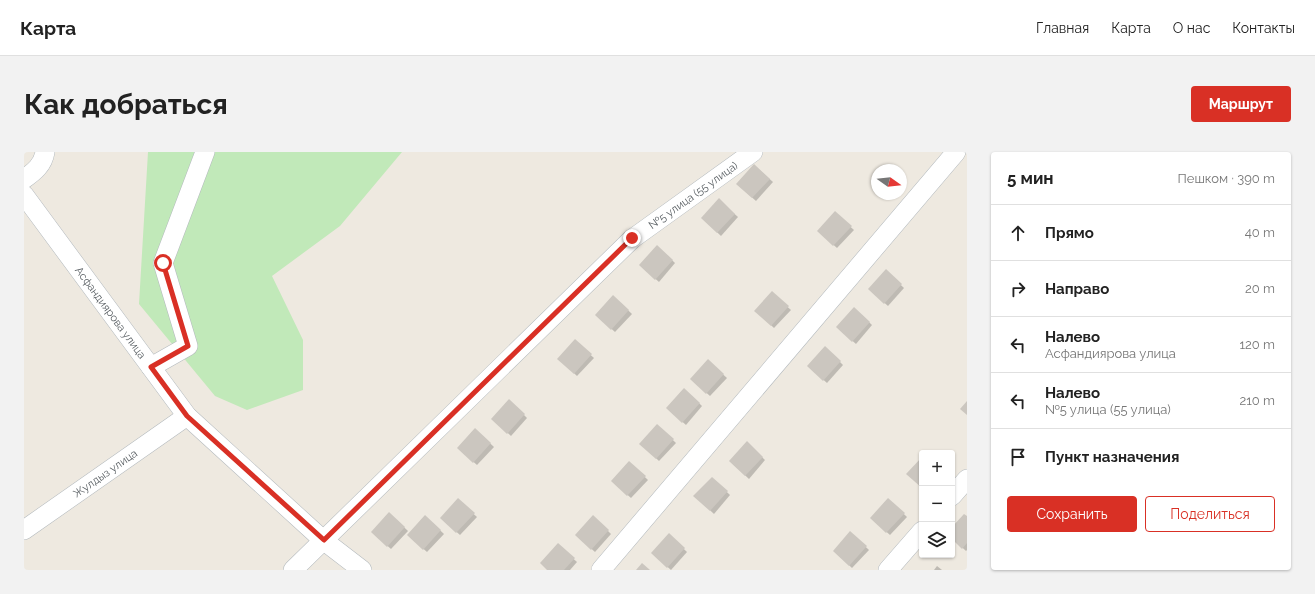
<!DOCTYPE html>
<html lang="ru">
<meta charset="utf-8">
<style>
body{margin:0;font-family:Raleway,sans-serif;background:#f2f2f2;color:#222}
.controls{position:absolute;right:12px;bottom:12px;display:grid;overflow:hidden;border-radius:4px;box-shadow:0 1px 3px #0004}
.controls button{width:36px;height:36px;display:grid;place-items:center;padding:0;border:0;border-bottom:1px solid #e0e0e0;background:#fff;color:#222;font:20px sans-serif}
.compass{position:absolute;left:847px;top:12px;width:36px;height:36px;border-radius:50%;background:#fff;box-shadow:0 1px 3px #0004;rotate:105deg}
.stop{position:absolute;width:12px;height:12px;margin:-9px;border:3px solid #d93025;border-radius:50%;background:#fff}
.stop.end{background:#d93025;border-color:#fff;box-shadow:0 1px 4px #0008}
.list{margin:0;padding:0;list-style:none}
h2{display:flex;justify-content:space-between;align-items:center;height:52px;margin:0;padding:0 16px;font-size:17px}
h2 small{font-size:13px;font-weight:400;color:#767676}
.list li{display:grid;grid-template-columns:26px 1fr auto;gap:12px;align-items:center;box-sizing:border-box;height:56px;padding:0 16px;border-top:1px solid #e0e0e0}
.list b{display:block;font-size:15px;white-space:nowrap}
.list p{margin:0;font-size:13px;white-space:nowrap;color:#767676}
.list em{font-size:13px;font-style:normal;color:#767676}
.actions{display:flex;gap:8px;padding:12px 16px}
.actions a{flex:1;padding:9px 0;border:1px solid #d93025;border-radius:4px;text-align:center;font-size:14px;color:#d93025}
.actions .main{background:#d93025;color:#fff}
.icon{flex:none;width:22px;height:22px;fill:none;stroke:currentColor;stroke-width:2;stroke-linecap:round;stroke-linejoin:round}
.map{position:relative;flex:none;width:943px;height:418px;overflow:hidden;border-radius:4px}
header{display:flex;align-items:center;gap:24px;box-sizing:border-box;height:56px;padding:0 20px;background:#fff;border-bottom:1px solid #e0e0e0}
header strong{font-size:19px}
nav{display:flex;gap:22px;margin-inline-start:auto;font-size:14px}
.intro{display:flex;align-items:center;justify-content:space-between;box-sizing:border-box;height:96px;padding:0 24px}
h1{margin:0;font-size:28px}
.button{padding:10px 18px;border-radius:4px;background:#d93025;color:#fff;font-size:14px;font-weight:700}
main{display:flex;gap:24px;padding:0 24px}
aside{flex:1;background:#fff;border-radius:4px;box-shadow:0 1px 3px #0004}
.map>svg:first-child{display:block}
.green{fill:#c1e9b9}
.shadow{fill:#0003}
.building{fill:#cbc6bf}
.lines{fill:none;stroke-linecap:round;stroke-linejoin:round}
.minor-casing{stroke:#b3b9bd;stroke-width:20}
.minor{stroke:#fff;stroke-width:19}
.route{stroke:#d93025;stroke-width:5}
.labels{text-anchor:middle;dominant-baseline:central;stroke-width:4;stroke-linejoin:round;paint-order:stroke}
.street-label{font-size:11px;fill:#595f63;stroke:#fff}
</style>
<header>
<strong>Карта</strong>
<nav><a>Главная</a><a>Карта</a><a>О нас</a><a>Контакты</a></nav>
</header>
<div class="intro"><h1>Как добраться</h1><a class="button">Маршрут</a></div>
<main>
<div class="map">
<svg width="943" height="418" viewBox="0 0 943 418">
<rect width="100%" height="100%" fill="#eee9e0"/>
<!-- green -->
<path class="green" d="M124 0H378L316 74 248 124 279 188V238L223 258 191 244 115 152Z"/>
<!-- shadow -->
<g class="shadow">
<path d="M730 13 749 30 732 49 713 32Z"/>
<path d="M695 48 714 65 697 84 678 66Z"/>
<path d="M811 61 830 78 813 96 794 79Z"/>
<path d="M633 94 651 111 635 130 616 113Z"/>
<path d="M862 119 880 136 864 154 845 137Z"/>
<path d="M748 141 767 158 750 176 732 159Z"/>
<path d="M589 144 608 162 591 180 572 163Z"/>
<path d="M830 156 848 173 832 192 813 175Z"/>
<path d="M551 189 570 206 553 224 535 207Z"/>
<path d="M801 195 819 213 803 231 784 214Z"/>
<path d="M684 209 703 226 686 244 667 227Z"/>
<path d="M660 237 678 254 662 273 643 256Z"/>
<path d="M485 248 503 266 487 284 468 267Z"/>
<path d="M633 273 652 291 635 309 617 292Z"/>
<path d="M451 277 470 295 453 313 434 296Z"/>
<path d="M723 291 741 308 725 327 706 309Z"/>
<path d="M605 310 624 328 607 346 588 329Z"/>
<path d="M688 326 706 343 690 362 671 344Z"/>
<path d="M864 347 883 365 866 383 847 366Z"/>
<path d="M434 348 453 365 436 383 417 366Z"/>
<path d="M365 361 384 379 367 397 348 380Z"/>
<path d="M401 364 420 382 403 400 384 383Z"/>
<path d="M569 364 587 382 571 400 552 383Z"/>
<path d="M943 366V398L942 399 928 386V376Z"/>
<path d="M827 381 845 398 828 416 810 399Z"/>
<path d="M645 383 663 400 647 418 628 401Z"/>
<path d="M534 393 553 410 546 418H525Z"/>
<path d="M913 414 918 418H910Z"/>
</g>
<!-- building -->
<g class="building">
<path d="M730 12 746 27 728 46 712 32Z"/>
<path d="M695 46 711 62 693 81 677 66Z"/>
<path d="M811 59 828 74 809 94 793 79Z"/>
<path d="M633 93 649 108 631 128 615 113Z"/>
<path d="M862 117 878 132 860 152 844 137Z"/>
<path d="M748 139 765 154 747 174 730 159Z"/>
<path d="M589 143 605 158 587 178 571 163Z"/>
<path d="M830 155 846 170 828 190 812 175Z"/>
<path d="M551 187 568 202 550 222 533 207Z"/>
<path d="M801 194 817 209 799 229 783 214Z"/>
<path d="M684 207 700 222 682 242 666 227Z"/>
<path d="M660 236 676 251 658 271 642 256Z"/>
<path d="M485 247 501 262 483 282 467 267Z"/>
<path d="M943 249V263L936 257Z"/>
<path d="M633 272 650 287 632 307 615 292Z"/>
<path d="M451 276 467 291 449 311 433 296Z"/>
<path d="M723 289 739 305 721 324 705 309Z"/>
<path d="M898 305V336L882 322Z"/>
<path d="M605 309 622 324 603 344 587 329Z"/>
<path d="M688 325 704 339 686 359 669 344Z"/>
<path d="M434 346 451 361 432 381 416 366Z"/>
<path d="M864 346 881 361 862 381 846 366Z"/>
<path d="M365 360 381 375 363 395 347 380Z"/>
<path d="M940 362 943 364V391L938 397 928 387V375Z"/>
<path d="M401 363 417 378 399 398 383 383Z"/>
<path d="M569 363 585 378 567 398 551 383Z"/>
<path d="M826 379 843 394 825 414 809 399Z"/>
<path d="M645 381 661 396 643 416 627 401Z"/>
<path d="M534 391 551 406 540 418H523L516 411Z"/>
<path d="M618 411 626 418H612Z"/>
</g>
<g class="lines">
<defs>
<g id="minor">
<path d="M0 27C10 20 19 13 21 0"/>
<path id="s1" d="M0 43 163 264 299 388 338 418"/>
<path d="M127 215 164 194 139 111 181 0"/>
<path d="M928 344 943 327"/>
<path id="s2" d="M0 378 163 264"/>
<path id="s3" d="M269 418 608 87 729 0"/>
<path d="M577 418 932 0"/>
<path d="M864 418 898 379"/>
</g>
</defs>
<!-- minor casing -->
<use href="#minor" class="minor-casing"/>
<!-- minor -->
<use href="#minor" class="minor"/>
</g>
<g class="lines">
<!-- route -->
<path class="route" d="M139 111 164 194 127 215 163 264 300 388 608 86"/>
</g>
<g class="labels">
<!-- street labels -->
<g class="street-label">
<text stroke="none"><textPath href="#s3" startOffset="549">№5 улица (55 улица)</textPath></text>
<text stroke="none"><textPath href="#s1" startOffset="146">Асфандиярова улица</textPath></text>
<text stroke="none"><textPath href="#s2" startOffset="99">Жулдыз улица</textPath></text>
</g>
</g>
</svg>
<div class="controls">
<button>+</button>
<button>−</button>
<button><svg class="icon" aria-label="layers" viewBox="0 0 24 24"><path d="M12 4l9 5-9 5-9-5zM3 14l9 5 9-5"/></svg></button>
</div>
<svg class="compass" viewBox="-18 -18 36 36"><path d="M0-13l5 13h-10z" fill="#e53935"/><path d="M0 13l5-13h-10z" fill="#767676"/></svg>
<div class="stop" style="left:139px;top:111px"></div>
<div class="stop end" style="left:608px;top:86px"></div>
</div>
<aside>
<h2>5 мин<small>Пешком · 390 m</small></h2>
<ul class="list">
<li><svg class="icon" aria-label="ahead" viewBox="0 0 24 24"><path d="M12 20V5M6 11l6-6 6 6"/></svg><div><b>Прямо</b></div><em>40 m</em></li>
<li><svg class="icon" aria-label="right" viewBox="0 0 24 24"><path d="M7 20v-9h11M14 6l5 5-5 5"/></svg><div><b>Направо</b></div><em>20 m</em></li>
<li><svg class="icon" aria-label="left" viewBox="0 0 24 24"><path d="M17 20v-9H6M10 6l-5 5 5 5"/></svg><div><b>Налево</b><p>Асфандиярова улица</p></div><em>120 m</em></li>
<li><svg class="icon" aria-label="left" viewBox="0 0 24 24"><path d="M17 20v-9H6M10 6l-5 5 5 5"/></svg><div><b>Налево</b><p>№5 улица (55 улица)</p></div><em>210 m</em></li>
<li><svg class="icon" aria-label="arrive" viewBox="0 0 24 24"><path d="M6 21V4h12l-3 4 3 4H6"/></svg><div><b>Пункт назначения</b></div></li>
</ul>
<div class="actions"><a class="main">Сохранить</a><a>Поделиться</a></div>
</aside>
</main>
